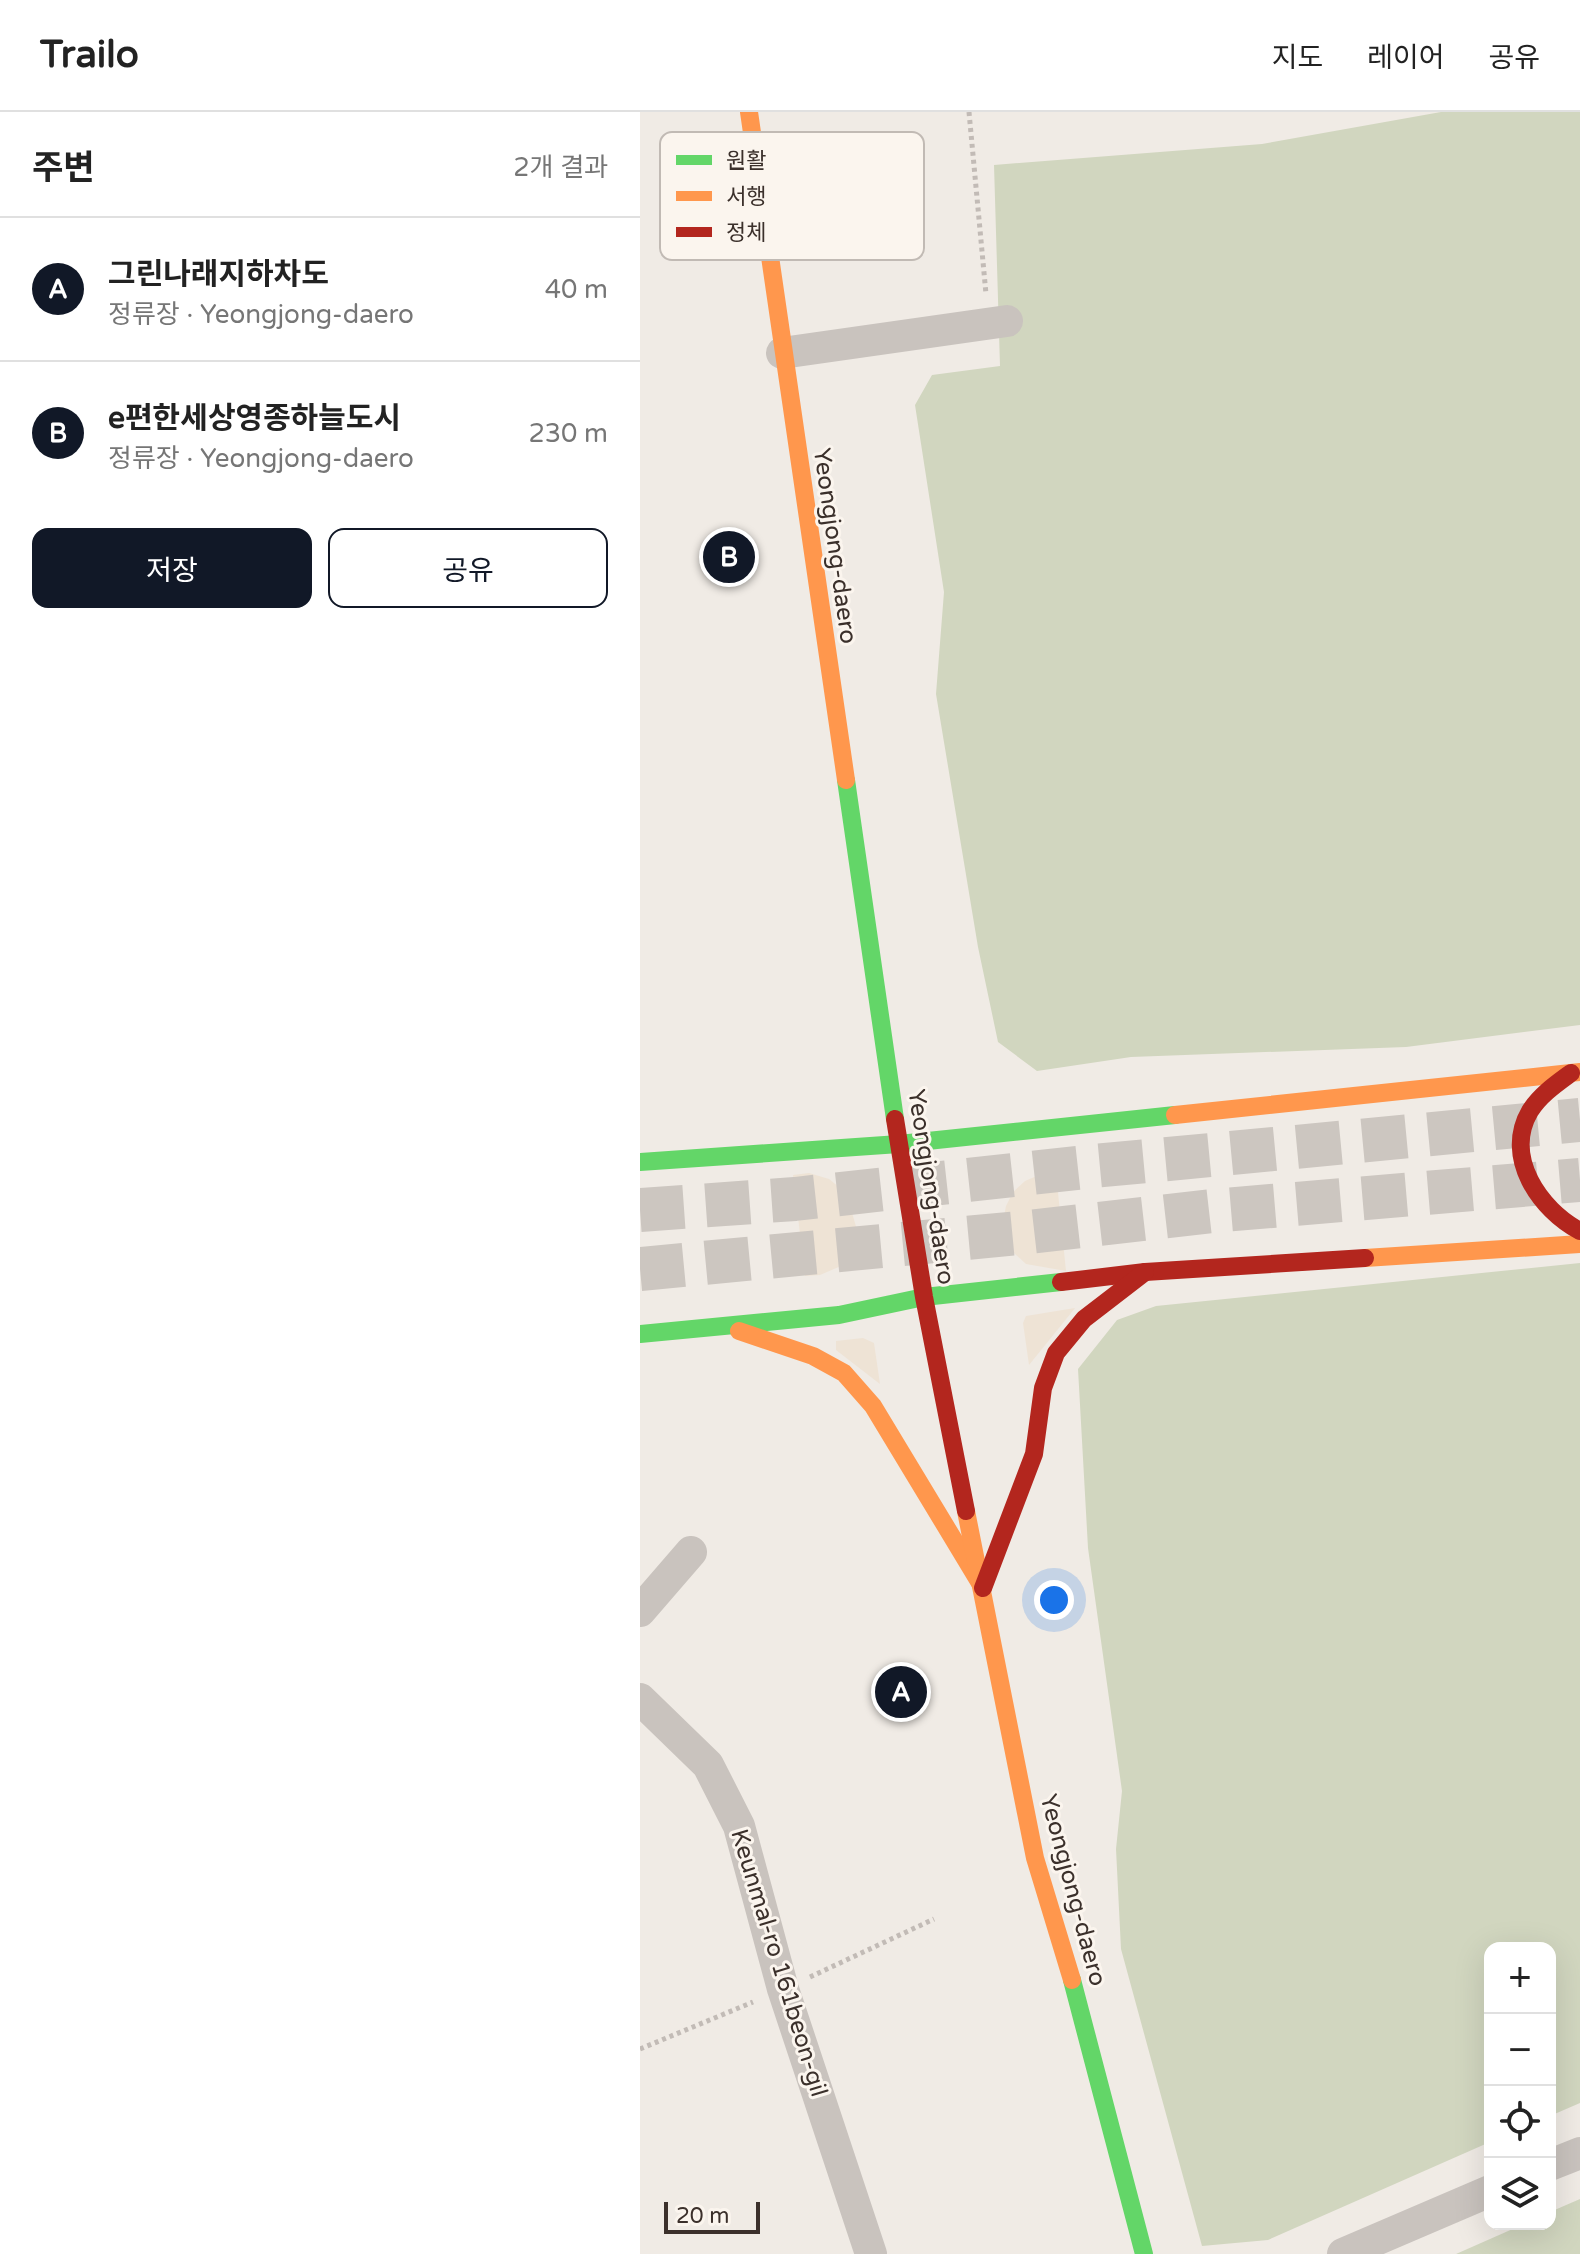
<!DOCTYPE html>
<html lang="ko">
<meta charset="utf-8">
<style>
body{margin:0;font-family:"Varela Round","Noto Sans KR",sans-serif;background:#f2f2f2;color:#222}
.controls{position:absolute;right:24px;bottom:24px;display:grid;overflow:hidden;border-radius:16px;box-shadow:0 8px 32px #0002}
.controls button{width:72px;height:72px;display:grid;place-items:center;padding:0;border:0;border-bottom:2px solid #e0e0e0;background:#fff;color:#222;font:40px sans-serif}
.scale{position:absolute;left:24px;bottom:20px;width:96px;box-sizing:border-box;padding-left:8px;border:4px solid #3b302b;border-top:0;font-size:22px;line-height:28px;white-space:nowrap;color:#3b302b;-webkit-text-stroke:6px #fbf5ee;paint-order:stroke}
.you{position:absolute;left:414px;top:1488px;width:28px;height:28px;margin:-20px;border:6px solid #fff;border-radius:50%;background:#1a73e8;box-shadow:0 0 0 12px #1a73e833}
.badge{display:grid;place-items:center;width:52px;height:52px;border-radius:50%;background:#111827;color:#fff;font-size:26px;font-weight:700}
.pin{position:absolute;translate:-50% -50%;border:4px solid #fff;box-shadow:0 2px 8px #0006}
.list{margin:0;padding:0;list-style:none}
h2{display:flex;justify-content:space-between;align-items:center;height:104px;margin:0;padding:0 32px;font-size:34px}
h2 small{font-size:26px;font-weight:400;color:#767676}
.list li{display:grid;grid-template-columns:52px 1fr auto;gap:24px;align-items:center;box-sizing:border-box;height:144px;padding:0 32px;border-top:2px solid #e0e0e0}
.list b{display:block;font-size:30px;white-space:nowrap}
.list p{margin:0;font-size:26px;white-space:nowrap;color:#767676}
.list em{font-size:26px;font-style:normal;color:#767676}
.actions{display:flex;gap:16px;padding:24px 32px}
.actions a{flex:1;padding:18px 0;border:2px solid #111827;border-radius:16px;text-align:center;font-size:28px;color:#111827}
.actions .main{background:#111827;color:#fff}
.icon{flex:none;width:44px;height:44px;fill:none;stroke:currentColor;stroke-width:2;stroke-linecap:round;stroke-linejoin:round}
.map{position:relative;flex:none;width:940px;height:2142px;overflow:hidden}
header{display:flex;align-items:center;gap:48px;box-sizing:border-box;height:112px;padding:0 40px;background:#fff;border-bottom:2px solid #e0e0e0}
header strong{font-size:38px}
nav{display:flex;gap:44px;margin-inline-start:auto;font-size:28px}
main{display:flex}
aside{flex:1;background:#fff}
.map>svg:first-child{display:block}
.green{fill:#d1d6bf}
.plaza{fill:#eee3d5}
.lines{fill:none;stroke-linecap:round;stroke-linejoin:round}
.highway-tunnel{stroke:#ccc6c0;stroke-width:44;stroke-dasharray:44 22;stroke-linecap:butt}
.path{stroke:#c2bbb6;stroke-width:5;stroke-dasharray:4 4;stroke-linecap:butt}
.street{stroke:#c9c3be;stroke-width:32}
.fast{stroke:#63d668;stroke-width:18}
.slow{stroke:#ff974d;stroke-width:18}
.jam{stroke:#b3261e;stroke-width:18}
.labels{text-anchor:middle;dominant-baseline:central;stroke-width:6;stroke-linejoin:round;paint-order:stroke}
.street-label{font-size:24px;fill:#3b302b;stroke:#fbf5ee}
.key{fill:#fbf5ee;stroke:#c1bab4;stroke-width:2}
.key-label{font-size:22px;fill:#3b302b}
</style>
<header>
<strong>Trailo</strong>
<nav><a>지도</a><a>레이어</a><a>공유</a></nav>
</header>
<main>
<aside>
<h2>주변<small>2개 결과</small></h2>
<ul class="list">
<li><span class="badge">A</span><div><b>그린나래지하차도</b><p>정류장 · Yeongjong-daero</p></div><em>40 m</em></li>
<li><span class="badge">B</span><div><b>e편한세상영종하늘도시</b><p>정류장 · Yeongjong-daero</p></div><em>230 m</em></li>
</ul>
<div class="actions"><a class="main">저장</a><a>공유</a></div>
</aside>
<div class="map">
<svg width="940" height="2142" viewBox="0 0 940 2142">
<rect width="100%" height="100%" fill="#f0ebe5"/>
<!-- green -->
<g class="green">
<path d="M801 0H940V913L766 935 491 945 397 959 358 930 338 835 296 582 304 480 275 293 292 263 360 254 354 53 622 32Z"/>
<path d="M940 1151V1991L910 2004V1836H850V2030L628 2128 562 2134 481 1837 476 1737 482 1679 448 1436 438 1257 477 1208 516 1194Z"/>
<path d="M940 2087V2142H816L884 2112H910V2100Z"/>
</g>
<!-- plaza -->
<g class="plaza">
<path d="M169 1061 189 1067 200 1076 208 1087 217 1118 216 1131 211 1144 201 1154 180 1163 165 1164 153 1063Z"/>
<path d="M416 1061 426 1159 386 1152 374 1141 366 1126 363 1110 366 1094 373 1080 385 1069 399 1063Z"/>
<path d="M435 1196 389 1253 383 1211 386 1204Z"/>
<path d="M223 1226 234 1231 240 1272 196 1238V1229Z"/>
</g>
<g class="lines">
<!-- highway-tunnel -->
<g class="highway-tunnel">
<path d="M0 1098 155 1087 454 1054 940 1008"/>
<path d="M0 1157 389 1120 572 1099 940 1068"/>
</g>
<!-- path -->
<g class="path">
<path d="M329 0 346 182"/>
<path d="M170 1865 294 1807"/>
<path d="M0 1937 113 1890"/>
</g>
<!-- street -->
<g class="street">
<path d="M142 241 367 209"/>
<path d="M0 1499 51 1440"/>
<path d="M0 1587 68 1653 99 1714 143 1877 231 2142"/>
<path d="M910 2053 940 2041"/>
<path d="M703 2142 850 2079"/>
</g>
<!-- fast -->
<g class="fast">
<path d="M206 668 255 1007"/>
<path d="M0 1050 259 1032 535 1003"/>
<path d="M0 1222 199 1203 284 1185 421 1170"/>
<path d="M432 1868 504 2142"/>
</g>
<!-- slow -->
<g class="slow">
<path d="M109 0 206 668"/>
<path d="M535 1003 940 960"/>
<path d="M725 1146 940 1132"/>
<path d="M99 1219 173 1244 204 1261 233 1294 343 1476"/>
<path d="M326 1399 395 1746 432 1868"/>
</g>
<!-- jam -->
<g class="jam">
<path d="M931 961C916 972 900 983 890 999 863 1045 900 1098 940 1119"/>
<path d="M255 1007 284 1185 326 1399"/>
<path d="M421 1170 505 1160 725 1146"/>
<path d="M343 1476 394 1342 403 1276 416 1241 444 1207 505 1160"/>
</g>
</g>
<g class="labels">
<!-- street labels -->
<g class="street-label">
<text transform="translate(195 434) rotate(82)">Yeongjong-daero</text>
<text transform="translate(291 1075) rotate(81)">Yeongjong-daero</text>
<text transform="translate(433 1778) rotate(75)">Yeongjong-daero</text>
<text transform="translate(139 1851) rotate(73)">Keunmal-ro 161beon-gil</text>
</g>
</g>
<!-- legend -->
<rect x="20" y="20" width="264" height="128" rx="12" class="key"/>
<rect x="36" y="43" width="36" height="10" fill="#63d668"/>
<rect x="36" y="79" width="36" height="10" fill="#ff974d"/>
<rect x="36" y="115" width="36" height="10" fill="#b3261e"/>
<g class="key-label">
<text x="86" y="56">원활</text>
<text x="86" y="92">서행</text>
<text x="86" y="128">정체</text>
</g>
</svg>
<div class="controls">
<button>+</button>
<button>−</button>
<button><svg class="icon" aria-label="locate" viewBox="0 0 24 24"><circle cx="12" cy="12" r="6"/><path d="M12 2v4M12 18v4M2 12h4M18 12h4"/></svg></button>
<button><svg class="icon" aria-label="layers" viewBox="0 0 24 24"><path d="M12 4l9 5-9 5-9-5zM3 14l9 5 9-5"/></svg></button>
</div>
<div class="scale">20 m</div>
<div class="you"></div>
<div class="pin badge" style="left:261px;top:1580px">A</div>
<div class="pin badge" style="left:89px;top:445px">B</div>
</div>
</main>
